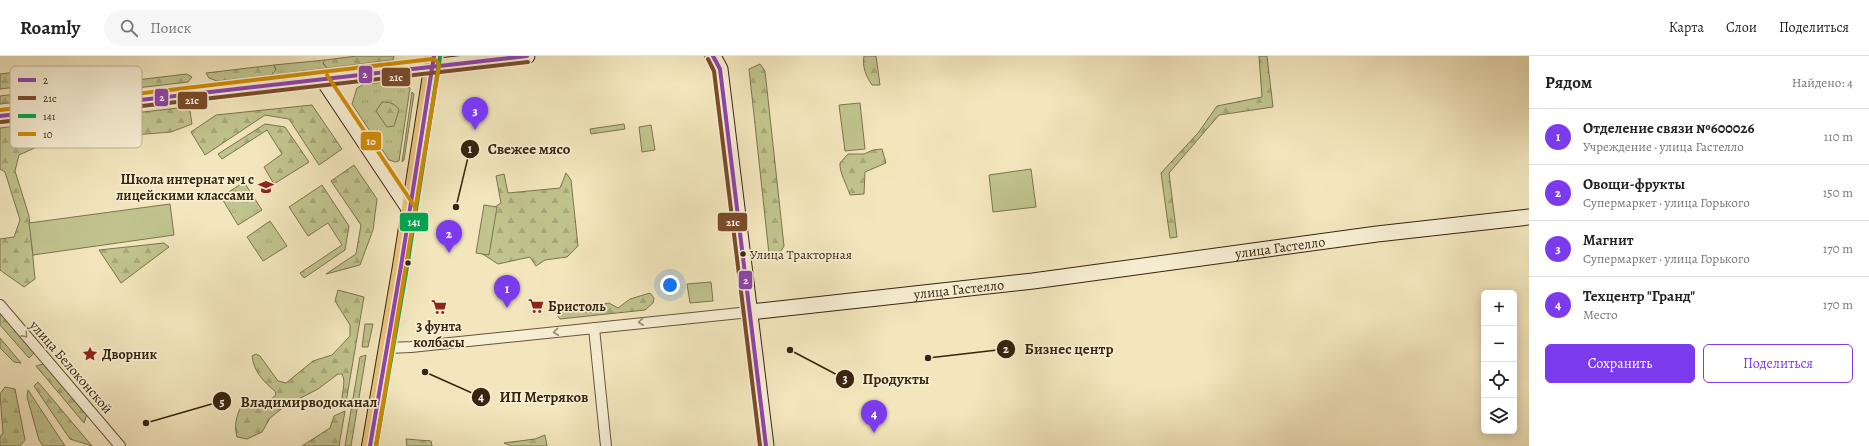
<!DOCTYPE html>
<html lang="ru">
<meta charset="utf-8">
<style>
body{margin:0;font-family:Alegreya,serif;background:#f6f6f6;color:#222}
.controls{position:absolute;right:12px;bottom:12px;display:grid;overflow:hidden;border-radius:6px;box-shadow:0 2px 10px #0003}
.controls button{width:36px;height:36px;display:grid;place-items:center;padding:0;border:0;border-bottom:1px solid #e0e0e0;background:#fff;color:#222;font:20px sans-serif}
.you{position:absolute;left:670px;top:229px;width:14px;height:14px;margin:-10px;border:3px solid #fff;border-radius:50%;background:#1a73e8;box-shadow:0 0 0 6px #1a73e833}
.badge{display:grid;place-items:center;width:26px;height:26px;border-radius:50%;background:#7c3aed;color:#fff;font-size:13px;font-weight:700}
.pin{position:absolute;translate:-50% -33px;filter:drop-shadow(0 1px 2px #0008)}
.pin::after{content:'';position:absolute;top:21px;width:14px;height:12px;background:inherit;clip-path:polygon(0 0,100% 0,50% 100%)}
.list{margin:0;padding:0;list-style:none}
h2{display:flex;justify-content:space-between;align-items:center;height:52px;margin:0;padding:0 16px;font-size:17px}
h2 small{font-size:13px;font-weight:400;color:#767676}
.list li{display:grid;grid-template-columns:26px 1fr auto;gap:12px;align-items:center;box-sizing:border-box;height:56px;padding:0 16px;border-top:1px solid #e0e0e0}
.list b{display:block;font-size:15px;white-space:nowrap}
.list p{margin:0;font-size:13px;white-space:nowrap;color:#767676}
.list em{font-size:13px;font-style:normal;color:#767676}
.actions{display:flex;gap:8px;padding:12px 16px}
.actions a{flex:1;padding:9px 0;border:1px solid #7c3aed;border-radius:6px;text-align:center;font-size:14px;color:#7c3aed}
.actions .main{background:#7c3aed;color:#fff}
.icon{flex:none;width:22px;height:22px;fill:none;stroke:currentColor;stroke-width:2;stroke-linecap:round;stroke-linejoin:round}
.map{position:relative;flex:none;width:1529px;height:390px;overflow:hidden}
header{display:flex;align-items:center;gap:24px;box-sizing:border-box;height:56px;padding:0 20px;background:#fff;border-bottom:1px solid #e0e0e0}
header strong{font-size:19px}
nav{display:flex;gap:22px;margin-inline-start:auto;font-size:14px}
.search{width:280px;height:36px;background:#f6f6f6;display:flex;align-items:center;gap:10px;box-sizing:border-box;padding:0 14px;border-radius:22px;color:#767676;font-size:15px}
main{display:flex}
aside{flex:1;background:#fff}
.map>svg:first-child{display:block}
.grass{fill:url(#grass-tufts);stroke:#7c744e}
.forest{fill:url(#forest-firs);stroke:#7c744e}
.park{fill:#c0c38d;stroke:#7c744e}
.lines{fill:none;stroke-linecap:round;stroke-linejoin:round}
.street-casing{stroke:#68543a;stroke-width:12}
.secondary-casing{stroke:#39240e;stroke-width:17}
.primary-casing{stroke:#39240e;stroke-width:18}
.street{stroke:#f7efd4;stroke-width:10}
.secondary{stroke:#f7efd4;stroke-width:15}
.primary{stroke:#eac37e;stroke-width:16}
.bus-1-casing{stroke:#f7efd4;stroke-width:7}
.bus-2-casing{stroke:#f7efd4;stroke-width:7}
.bus-3-casing{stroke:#f7efd4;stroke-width:7}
.bus-4-casing{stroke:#f7efd4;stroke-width:7}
.bus-1{stroke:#8e44ad;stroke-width:4}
.bus-2{stroke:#7a4b2a;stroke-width:4}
.bus-3{stroke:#00a651;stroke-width:4}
.bus-4{stroke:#d18c03;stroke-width:4}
.oneway{stroke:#988a71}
.bus-dot{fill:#39240e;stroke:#f7efd4;stroke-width:1.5}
.labels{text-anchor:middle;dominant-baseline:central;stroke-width:3.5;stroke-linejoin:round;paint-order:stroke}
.bus-label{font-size:13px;fill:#39240e;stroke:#f7efd4;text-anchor:start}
.poi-label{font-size:14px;font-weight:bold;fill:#39240e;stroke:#f7efd4;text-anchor:start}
.street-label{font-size:14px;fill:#39240e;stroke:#f7efd4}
.key{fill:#f7efd4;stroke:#beb299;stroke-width:1}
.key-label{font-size:11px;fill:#39240e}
.leader{fill:none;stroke:#39240e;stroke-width:1.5}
.callout-dot{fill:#39240e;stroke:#f7efd4;stroke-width:1.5}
.mark-label{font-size:12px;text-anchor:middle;font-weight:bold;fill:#fff}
.callout-label{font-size:15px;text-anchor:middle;font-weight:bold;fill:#39240e;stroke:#f7efd4;stroke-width:3.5;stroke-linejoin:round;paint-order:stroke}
.line-badge{stroke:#f7efd4;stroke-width:1.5}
.badge-label{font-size:11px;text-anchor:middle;font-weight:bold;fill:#fff}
</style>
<header>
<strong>Roamly</strong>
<div class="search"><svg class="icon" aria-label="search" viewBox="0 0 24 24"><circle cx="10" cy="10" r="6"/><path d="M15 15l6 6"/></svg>Поиск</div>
<nav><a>Карта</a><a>Слои</a><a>Поделиться</a></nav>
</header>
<main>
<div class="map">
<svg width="1529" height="390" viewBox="0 0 1529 390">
<defs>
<pattern id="grass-tufts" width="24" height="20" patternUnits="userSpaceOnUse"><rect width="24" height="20" fill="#c0c38d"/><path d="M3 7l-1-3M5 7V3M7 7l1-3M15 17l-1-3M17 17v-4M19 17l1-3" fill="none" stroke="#a6a778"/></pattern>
<pattern id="forest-firs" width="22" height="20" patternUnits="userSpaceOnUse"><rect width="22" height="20" fill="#c0c38d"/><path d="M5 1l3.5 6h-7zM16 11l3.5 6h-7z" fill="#a6a778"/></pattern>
</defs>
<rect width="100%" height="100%" fill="#f3e6bd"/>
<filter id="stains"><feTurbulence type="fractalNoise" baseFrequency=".005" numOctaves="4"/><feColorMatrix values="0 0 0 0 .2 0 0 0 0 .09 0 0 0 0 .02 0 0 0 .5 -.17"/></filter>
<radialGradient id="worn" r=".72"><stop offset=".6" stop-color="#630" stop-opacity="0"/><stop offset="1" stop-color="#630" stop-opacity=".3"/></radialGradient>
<!-- grass -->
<g class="grass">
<path d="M325 4 323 7 327 12 271 19 276 14 274 9Z"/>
<path d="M398 25 410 32 399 105 395 106 389 104 352 48 357 32 364 28Z"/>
<path d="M412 36 414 38 404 104 402 106Z"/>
<path d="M624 68 625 73 591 78 590 73Z"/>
<path d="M244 126 262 154 238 169 221 141Z"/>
<path d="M270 165 287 190 263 205 247 181Z"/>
<path d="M365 268H373L368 291H362Z"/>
<path d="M366 299 351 390H345L360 301Z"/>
<path d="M28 334 65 390H43L39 384 27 341Z"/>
</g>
<!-- forest -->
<g class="forest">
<path d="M357 0H394L393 4 327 12 323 7 325 4Z"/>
<path d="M864 0H876L880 29H872C866 20 862 11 864 0Z"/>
<path d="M1259 0H1267L1273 51 1219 59 1169 117 1177 181 1170 182 1161 117 1198 77 1217 50 1262 41Z"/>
<path d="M760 8 765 15 784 190 777 201 769 198 749 13Z"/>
<path d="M274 9 276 14 271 19 217 25 209 22 206 17Z"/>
<path d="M61 11 54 22 43 28 0 33V18Z"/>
<path d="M187 18 192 21 188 26 0 48V40Z"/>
<path d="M382 46C389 46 395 47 399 54L394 70 387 71 376 55Z"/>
<path d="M312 49 342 93 319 109 289 63 265 59 205 99 191 76 216 59Z"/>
<path d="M178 52 190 55 192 68 171 76 48 86 19 99 15 115 29 160 35 223 24 231 0 214V183L14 181 20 164 5 116 0 113V72Z"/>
<path d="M265 68 285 71 309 106 274 128 264 111 282 98 267 74 222 103 218 98Z"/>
<path d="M882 93 886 107 865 116 864 138 850 139C847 129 839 116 840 107L848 98H864L873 94Z"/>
<path d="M354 109 377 143 373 174 360 209 326 218 356 198 361 169 331 125Z"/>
<path d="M566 117 571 124 578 190 567 201 545 204 536 210 530 201 498 208 478 195 486 157 501 147 496 120 504 118 508 137 560 132Z"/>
<path d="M322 129 349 170 345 194 304 222 300 217 342 189 328 167 308 180 289 151Z"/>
<path d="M164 187 169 191 121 227 99 194Z"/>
<path d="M338 234 364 241 345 352 342 351C340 341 347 326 342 318H338L318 333 285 350 270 362 262 376 247 383 237 381C233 366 238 357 244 344 260 350 263 350 276 339L275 335C263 325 254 316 252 300L256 298 260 300 278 325 286 327 313 305 332 299 350 280V269L335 245Z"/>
<path d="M650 237 654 242 653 247 645 254 560 263 554 255 556 250 561 248 587 251 609 247 618 252 630 243Z"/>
<path d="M0 256 34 297 29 302 0 269Z"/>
<path d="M0 282 21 307 14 306 0 292Z"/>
<path d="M43 308 87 358 84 367 36 310Z"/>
<path d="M38 326 92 390 70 383 34 330Z"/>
<path d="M5 331 15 333 25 384 20 390H0V381L3 377 0 338Z"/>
<path d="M345 355 339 390H302L330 372 334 360Z"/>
<path d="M545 379 547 390H511L504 387 535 383Z"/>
<path d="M406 383 431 385 432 390H407Z"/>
</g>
<!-- park -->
<g class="park">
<path d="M860 47 865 93 845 95 839 49Z"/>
<path d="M651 69 655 94 642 96 639 71Z"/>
<path d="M1031 113 1036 151 993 156 989 119Z"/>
<path d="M170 148 174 179 33 199 29 167Z"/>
<path d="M484 149 497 151 489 199 476 197Z"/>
<path d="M711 226 713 245 690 247 687 228Z"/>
</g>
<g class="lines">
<defs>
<g id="street">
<path d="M0 249 120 390"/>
<path d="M594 272 606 390"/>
<path d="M388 292 411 291 750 256"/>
</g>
<g id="secondary">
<path d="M713 0 720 13 766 390"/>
<path d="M322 22 410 154"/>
<path d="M0 60 527 0"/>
<path id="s1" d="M750 256 1033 225 1377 178 1529 161"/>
</g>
<path id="primary" d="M370 390 401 210 434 0"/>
</defs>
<!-- street casing -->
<use href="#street" class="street-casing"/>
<!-- secondary casing -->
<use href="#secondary" class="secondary-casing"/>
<!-- primary casing -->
<use href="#primary" class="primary-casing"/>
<!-- street -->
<use href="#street" class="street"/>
<!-- secondary -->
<use href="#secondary" class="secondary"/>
<!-- primary -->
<use href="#primary" class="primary"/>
<defs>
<g id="bus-1">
<path d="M713 0 720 13 766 390"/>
<path d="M0 60 527 0"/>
<path d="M370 390 401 210 434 0"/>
</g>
<g id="bus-2">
<path d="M708 3 714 15 760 390"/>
<path d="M1 66 528 6"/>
</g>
<path id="bus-3" d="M376 390 407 211 440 1"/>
<g id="bus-4">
<path d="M327 19 415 151"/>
<path d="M0 54 432 3 437 5 439 10 376 390"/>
</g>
</defs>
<!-- bus-1 casing -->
<use href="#bus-1" class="bus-1-casing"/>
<!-- bus-2 casing -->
<use href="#bus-2" class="bus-2-casing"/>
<!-- bus-3 casing -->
<use href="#bus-3" class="bus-3-casing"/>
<!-- bus-4 casing -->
<use href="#bus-4" class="bus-4-casing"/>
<!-- bus-1 -->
<use href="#bus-1" class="bus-1"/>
<!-- bus-2 -->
<use href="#bus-2" class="bus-2"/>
<!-- bus-3 -->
<use href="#bus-3" class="bus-3"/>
<!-- bus-4 -->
<use href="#bus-4" class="bus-4"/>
</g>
<!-- one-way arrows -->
<defs><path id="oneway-chevron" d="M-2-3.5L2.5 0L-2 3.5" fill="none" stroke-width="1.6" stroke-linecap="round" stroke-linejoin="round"/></defs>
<g class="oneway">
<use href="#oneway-chevron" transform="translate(641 266) rotate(174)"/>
<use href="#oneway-chevron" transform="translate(556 276) rotate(174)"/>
<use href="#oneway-chevron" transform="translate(25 279) rotate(49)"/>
</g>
<!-- icons -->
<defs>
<symbol id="school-bare" viewBox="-9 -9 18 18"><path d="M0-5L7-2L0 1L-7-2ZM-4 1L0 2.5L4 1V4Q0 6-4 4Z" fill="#8f2418" stroke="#f7efd4" stroke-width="2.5" paint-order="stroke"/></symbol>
<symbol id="supermarket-bare" viewBox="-9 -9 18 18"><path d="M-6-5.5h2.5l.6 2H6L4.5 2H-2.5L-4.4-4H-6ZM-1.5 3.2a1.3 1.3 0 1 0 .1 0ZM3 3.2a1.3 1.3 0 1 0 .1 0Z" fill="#8f2418" stroke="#f7efd4" stroke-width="2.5" paint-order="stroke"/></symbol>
<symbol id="sight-bare" viewBox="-9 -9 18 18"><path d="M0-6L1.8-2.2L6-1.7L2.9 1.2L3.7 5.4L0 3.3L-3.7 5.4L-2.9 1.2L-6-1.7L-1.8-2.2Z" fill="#8f2418" stroke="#f7efd4" stroke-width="2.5" paint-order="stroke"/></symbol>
</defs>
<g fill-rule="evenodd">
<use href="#school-bare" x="255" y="120" width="22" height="22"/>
<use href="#supermarket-bare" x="525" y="239" width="22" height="22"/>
<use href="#supermarket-bare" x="428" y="240" width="22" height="22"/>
<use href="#sight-bare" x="79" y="287" width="22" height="22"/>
</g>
<!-- markers -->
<g class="bus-dot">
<circle cx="743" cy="198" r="3.5"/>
<circle cx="408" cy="207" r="3.5"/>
</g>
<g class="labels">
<!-- bus labels -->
<g class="bus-label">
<text x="750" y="198">Улица Тракторная</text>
</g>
<!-- poi labels -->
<g class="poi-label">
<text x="254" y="123" text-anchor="end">Школа интернат №1 с<tspan x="254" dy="16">лицейскими классами</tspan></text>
<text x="548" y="250">Бристоль</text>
<text x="439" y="270" text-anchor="middle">3 фунта<tspan x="439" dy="16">колбасы</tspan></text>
<text x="102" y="298">Дворник</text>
</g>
<!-- street labels -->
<g class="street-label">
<text stroke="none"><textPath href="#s1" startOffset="534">улица Гастелло</textPath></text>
<text stroke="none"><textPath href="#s1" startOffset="210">улица Гастелло</textPath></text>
<text transform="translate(71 311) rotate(49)">улица Белоконской</text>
</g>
</g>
<!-- legend -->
<rect x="10" y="10" width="132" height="82" rx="6" class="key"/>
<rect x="18" y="22" width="18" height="4" fill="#8e44ad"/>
<rect x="18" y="40" width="18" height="4" fill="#7a4b2a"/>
<rect x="18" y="58" width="18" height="4" fill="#00a651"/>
<rect x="18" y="76" width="18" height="4" fill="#d18c03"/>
<g class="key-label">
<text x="43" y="28">2</text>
<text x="43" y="46">21с</text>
<text x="43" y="64">141</text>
<text x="43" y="82">10</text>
</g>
<!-- callouts -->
<path class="leader" d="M456 151L470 93M928 302L1006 293M790 294L845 323M425 316L481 341M146 367L222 345"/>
<g class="callout-dot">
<circle cx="456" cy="151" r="4"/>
<circle cx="928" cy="302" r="4"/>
<circle cx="790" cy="294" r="4"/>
<circle cx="425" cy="316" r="4"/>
<circle cx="146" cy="367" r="4"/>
<circle cx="470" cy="93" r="10"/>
<circle cx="1006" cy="293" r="10"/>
<circle cx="845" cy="323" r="10"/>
<circle cx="481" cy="341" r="10"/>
<circle cx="222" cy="345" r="10"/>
</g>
<g class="mark-label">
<text x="470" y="97">1</text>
<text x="1006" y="297">2</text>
<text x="845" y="327">3</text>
<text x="481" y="345">4</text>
<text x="222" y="350">5</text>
</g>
<g class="callout-label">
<text x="529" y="98">Свежее мясо</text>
<text x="1069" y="298">Бизнес центр</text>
<text x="896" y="328">Продукты</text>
<text x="544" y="346">ИП Метряков</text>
<text x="309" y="351">Владимирводоканал</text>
</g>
<g class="line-badge">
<rect x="358" y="9" width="15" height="19" rx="4" fill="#8e44ad"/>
<rect x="381" y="11" width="30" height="20" rx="4" fill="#7a4b2a"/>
<rect x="154" y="32" width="15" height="19" rx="4" fill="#8e44ad"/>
<rect x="177" y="35" width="31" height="19" rx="4" fill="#7a4b2a"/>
<rect x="360" y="75" width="22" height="20" rx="4" fill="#d18c03"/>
<rect x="717" y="156" width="31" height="20" rx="4" fill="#7a4b2a"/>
<rect x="399" y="156" width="30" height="20" rx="4" fill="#00a651"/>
<rect x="738" y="214" width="15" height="20" rx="4" fill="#8e44ad"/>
</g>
<g class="badge-label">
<text x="365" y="22">2</text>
<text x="396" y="25">21с</text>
<text x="162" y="45">2</text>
<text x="192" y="48">21с</text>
<text x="371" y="89">10</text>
<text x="733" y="170">21с</text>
<text x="414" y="170">141</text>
<text x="746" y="228">2</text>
</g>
<rect width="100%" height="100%" filter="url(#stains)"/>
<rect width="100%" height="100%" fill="url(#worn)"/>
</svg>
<div class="controls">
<button>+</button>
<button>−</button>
<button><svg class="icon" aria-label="locate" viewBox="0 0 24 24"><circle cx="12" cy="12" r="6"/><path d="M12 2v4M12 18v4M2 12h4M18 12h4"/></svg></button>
<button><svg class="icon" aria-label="layers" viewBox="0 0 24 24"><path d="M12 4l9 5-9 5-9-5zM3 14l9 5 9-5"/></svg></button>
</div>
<div class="you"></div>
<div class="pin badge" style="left:507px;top:252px">1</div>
<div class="pin badge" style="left:449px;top:197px">2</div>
<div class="pin badge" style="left:475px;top:74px">3</div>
<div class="pin badge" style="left:874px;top:377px">4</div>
</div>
<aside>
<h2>Рядом<small>Найдено: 4</small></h2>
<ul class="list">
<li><span class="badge">1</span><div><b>Отделение связи №600026</b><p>Учреждение · улица Гастелло</p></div><em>110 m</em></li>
<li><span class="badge">2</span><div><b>Овощи-фрукты</b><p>Супермаркет · улица Горького</p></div><em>150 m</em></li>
<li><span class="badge">3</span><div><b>Магнит</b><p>Супермаркет · улица Горького</p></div><em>170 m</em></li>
<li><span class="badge">4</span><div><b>Техцентр &quot;Гранд&quot;</b><p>Место</p></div><em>170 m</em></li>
</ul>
<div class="actions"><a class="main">Сохранить</a><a>Поделиться</a></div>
</aside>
</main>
